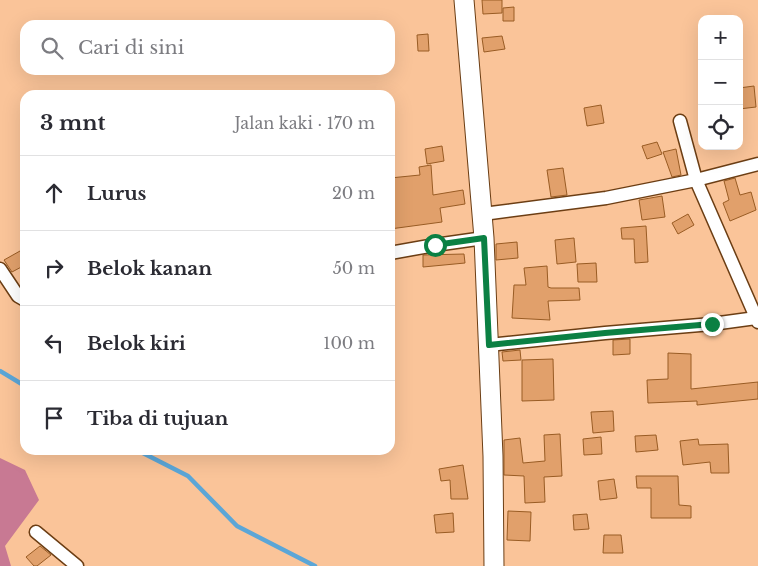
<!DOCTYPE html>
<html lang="id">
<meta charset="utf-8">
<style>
body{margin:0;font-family:"Libre Baskerville",serif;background:#f2f2f3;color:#2b2b33}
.controls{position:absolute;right:15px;top:15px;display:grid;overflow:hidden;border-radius:10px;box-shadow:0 5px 20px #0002}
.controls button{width:45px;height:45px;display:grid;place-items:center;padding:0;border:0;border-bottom:1px solid #e1e1e2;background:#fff;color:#2b2b33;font:25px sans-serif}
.stop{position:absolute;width:15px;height:15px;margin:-11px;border:4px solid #0b8043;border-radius:50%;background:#fff}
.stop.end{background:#0b8043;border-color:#fff;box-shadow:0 1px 5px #0008}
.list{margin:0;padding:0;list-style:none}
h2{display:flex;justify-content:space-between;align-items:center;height:65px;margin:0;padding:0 20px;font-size:21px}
h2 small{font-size:16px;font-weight:400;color:#7c7c81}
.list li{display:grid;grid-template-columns:32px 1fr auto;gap:15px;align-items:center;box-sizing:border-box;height:75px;padding:0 20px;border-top:1px solid #e1e1e2}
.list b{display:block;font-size:19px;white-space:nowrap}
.list em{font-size:16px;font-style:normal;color:#7c7c81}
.icon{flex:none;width:28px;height:28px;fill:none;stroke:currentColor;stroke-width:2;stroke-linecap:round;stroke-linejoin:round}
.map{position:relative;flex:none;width:758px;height:566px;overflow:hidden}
.search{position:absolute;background:#fff;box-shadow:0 5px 20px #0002;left:20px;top:20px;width:375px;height:55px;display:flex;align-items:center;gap:12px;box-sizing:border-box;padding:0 18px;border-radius:15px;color:#7c7c81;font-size:19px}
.panel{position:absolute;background:#fff;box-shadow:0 5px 20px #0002;left:20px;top:90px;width:375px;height:365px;border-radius:15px}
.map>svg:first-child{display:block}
.forest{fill:#c87993}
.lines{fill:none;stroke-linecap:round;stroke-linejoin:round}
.stream{stroke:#5ba6d7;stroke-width:4.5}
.building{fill:#e1a06b;stroke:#995c24}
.street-casing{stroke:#6c3e14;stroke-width:15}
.secondary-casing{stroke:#6c3e14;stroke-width:21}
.street{stroke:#fff;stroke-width:12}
.secondary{stroke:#fff;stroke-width:19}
.route{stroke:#0b8043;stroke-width:6}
</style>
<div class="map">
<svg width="758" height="566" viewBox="0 0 758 566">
<rect width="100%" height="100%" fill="#fac499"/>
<!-- forest -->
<path class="forest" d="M0 458 25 470 39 500 5 546 11 566H0Z"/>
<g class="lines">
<!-- stream -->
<g class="stream">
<path d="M0 371 25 386"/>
<path d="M137 450 188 476 237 526 315 566"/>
</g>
</g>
<!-- building -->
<g class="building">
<path d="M482 0H502V13L483 14Z"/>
<path d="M514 7V21H503V8Z"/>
<path d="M428 34 429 51H418L417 35Z"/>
<path d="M502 36 505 49 484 52 482 38Z"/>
<path d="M754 86 756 107 739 109V88Z"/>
<path d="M601 105 604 123 587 126 584 108Z"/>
<path d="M657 142 662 154 647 159 642 146Z"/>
<path d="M442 146 444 161 427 164 425 149Z"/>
<path d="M676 149 681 175 672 177 663 152Z"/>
<path d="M431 165 433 195 463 190 465 204 440 208 442 222 390 229V178L420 175 419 167Z"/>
<path d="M563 168 567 195 551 197 547 170Z"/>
<path d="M735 178 740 195 751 192 756 210 730 221 723 203 729 200 724 181Z"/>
<path d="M662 196 665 217 642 220 639 200Z"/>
<path d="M688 214 694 225 678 234 672 223Z"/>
<path d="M646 226 648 262 635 263 634 239H622L621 228Z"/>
<path d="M574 238 576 262 557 264 555 240Z"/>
<path d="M517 242 518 258 496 260V244Z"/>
<path d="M20 251 25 260V265L12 272 4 260Z"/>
<path d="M464 254 465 263 423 267V255Z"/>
<path d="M596 263 597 282H578L577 264Z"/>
<path d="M547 266 548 287 551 288H579L580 300 548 301 550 320 512 318 514 285H526L524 268Z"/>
<path d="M630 339V354L613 355V340Z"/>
<path d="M520 350 521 360 503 361 502 352Z"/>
<path d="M668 353 691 354V389L758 382V399L697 405V401L648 403 647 380 668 379Z"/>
<path d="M553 359 554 400 522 401V360Z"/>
<path d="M613 411 614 431 593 433 591 412Z"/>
<path d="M560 434 562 476 544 477 545 502 525 503 524 476 504 475V440L520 438 523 463 545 461 544 435Z"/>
<path d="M656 435 658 450 636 452 635 436Z"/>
<path d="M601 437 602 454 584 455 583 439Z"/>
<path d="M698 439 699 445 728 444 729 473H711L710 462 683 465 680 441Z"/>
<path d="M463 465 468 499H451L450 480 441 481 439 469Z"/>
<path d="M636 476H678L679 505 691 506V518H651V488H637Z"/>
<path d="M614 479 617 498 600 500 598 481Z"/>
<path d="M508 511 531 512 530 541 507 540Z"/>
<path d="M453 513 454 532 436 533 434 515Z"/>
<path d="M587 514 589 529 574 530 573 515Z"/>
<path d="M604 535H621L623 553H603Z"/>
<path d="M40 546 51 555 37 566H34L26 557Z"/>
</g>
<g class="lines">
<defs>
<g id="street">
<path d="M680 121 696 180 758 322"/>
<path d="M483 214 606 198 696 180 758 164"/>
<path d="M390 253 435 245 484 238"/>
<path d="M0 269 18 296 25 300"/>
<path d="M489 345 605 333 712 324 756 318"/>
<path d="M36 532 77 566"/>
</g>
<path id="secondary" d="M464 0 484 238 493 456 494 566"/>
</defs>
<!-- street casing -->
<use href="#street" class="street-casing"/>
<!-- secondary casing -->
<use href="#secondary" class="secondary-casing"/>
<!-- street -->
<use href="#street" class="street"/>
<!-- secondary -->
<use href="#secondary" class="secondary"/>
</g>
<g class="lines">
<!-- route -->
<path class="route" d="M435 245 484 238 489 345 605 333 712 324"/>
</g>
</svg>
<div class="controls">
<button>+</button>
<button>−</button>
<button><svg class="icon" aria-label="locate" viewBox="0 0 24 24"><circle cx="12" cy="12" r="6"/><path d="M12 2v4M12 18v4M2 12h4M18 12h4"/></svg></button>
</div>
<div class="stop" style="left:435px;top:245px"></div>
<div class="stop end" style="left:712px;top:324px"></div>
<div class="search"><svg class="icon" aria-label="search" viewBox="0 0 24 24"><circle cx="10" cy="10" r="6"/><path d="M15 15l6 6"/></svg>Cari di sini</div>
<section class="panel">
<h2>3 mnt<small>Jalan kaki · 170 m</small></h2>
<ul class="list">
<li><svg class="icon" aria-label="ahead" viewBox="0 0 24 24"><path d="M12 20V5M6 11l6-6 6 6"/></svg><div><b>Lurus</b></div><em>20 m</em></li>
<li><svg class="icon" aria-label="right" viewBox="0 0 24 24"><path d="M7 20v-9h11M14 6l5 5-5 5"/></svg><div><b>Belok kanan</b></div><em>50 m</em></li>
<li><svg class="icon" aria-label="left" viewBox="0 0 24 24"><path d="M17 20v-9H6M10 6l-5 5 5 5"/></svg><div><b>Belok kiri</b></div><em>100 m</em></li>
<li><svg class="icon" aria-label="arrive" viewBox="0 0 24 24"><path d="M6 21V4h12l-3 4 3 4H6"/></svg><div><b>Tiba di tujuan</b></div></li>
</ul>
</section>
</div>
